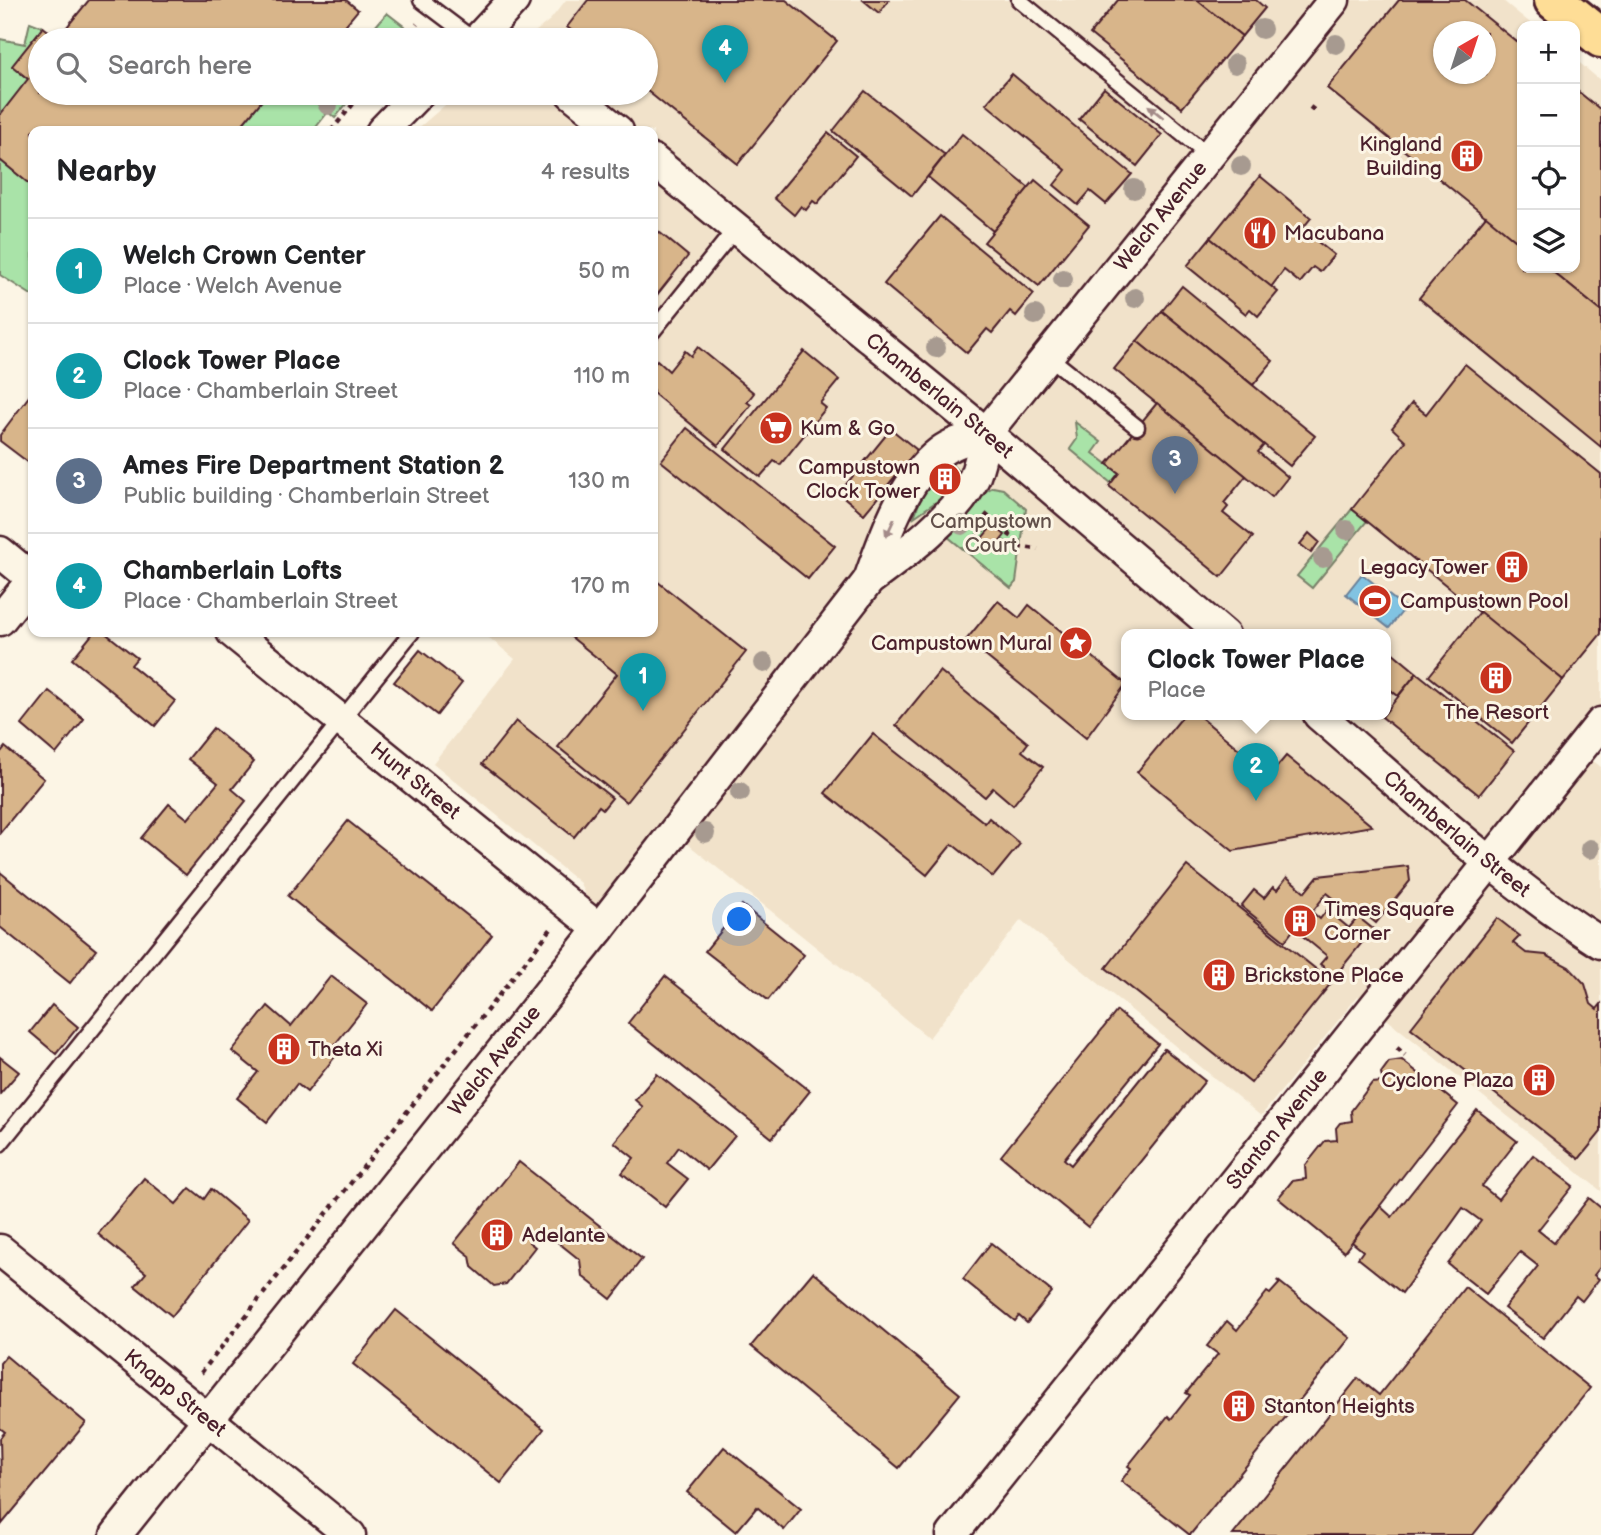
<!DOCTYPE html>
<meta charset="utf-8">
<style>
body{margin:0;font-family:"Balsamiq Sans",sans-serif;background:#f6f6f6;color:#202124}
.controls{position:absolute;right:21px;top:21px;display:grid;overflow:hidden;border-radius:14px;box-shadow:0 2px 5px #0004}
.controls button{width:63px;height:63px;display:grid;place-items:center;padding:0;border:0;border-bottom:2px solid #e0e0e0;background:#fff;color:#202124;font:35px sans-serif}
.compass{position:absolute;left:1433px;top:21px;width:63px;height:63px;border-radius:50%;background:#fff;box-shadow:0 2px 5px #0004;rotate:39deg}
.you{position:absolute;left:740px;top:920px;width:24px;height:24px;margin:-18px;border:5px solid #fff;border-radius:50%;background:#1a73e8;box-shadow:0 0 0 10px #1a73e833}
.badge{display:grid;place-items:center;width:46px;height:46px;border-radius:50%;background:#c8321e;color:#fff;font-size:23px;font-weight:700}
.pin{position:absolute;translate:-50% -58px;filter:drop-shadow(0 2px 4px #0008)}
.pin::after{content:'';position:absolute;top:37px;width:24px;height:21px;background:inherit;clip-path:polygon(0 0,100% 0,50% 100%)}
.popup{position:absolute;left:1121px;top:629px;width:270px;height:91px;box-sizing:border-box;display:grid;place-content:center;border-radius:14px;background:#fff;filter:drop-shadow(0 2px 5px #0005);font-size:23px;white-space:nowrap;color:#757577}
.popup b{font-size:26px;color:#202124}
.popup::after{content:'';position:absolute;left:50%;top:100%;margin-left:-14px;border:14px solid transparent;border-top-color:#fff}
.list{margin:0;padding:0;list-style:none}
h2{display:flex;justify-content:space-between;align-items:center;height:91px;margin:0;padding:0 28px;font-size:30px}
h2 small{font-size:23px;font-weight:400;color:#757577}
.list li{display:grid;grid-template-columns:46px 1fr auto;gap:21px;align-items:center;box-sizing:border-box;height:105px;padding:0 28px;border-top:2px solid #e0e0e0}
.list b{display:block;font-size:26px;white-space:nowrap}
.list p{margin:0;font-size:23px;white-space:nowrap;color:#757577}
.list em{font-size:23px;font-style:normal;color:#757577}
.icon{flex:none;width:38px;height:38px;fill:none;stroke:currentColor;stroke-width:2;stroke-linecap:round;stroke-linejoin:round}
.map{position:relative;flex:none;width:1601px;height:1535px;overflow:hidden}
.search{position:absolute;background:#fff;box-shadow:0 2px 5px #0004;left:28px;top:28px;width:630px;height:77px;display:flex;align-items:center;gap:18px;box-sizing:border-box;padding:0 24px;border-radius:38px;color:#757577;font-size:26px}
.panel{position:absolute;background:#fff;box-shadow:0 2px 5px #0004;left:28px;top:126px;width:630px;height:511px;border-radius:14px}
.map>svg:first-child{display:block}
.built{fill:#f1e2ca;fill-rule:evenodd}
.green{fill:#a9e3a8;stroke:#7a816a;stroke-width:2}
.water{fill:#81c3e2;stroke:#6b8199;stroke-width:2}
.building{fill:#d8b58a;stroke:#4a1f2b;stroke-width:2;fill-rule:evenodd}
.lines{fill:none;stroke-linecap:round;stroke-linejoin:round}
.service-casing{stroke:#4a1f2b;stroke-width:19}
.minor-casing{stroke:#4a1f2b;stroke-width:35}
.primary-casing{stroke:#4a1f2b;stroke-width:44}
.path{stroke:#4a1f2b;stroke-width:4.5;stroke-dasharray:5 5;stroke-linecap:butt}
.service{stroke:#fcf5e5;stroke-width:14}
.minor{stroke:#fcf5e5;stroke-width:30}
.primary{stroke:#fedd96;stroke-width:38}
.tree{fill:#a79a90}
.oneway{fill:#a38a88}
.labels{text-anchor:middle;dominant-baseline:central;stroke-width:6;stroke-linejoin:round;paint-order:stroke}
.poi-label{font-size:21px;fill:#4a1f2b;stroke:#fcf5e5;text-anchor:start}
.street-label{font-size:21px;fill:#4a1f2b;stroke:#fcf5e5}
.park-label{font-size:21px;fill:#62504a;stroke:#fcf5e5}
</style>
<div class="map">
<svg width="1601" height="1535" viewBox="0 0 1601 1535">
<rect width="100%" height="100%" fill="#fcf5e5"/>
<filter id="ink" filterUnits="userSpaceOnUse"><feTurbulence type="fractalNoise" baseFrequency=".0143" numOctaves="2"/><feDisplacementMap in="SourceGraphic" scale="14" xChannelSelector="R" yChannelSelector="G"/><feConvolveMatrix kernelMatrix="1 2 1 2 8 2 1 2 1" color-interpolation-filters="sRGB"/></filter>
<g filter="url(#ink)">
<!-- built -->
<path class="built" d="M566 0H1502L1534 26H1522V268H1575V59L1601 81V738L1587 756 1601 767V1191L1358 996 1261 1116 1021 920 929 1038 674 833 599 929 580 883 433 763 515 659 482 632H653V131H415L459 93H646V40H525L550 20ZM1444 32H1486V74H1444ZM1126 635H1386V715H1126Z"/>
<!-- green -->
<g class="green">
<path d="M387 13 405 27 395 40H364Z"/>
<path d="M30 22 43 27 12 66 28 79 0 115V39L25 44Z"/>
<path d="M268 93H355L335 118 328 112 313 131H237Z"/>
<path d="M0 160 33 187V296L0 275Z"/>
<path d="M1075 422 1101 442 1093 453 1119 473 1111 483 1070 449 1077 439Z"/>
<path d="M947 460 961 474 943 497 914 517 926 484Z"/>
<path d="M993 487 1003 489 1026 509 1016 582 1011 588 947 536 983 493Z"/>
<path d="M1352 509 1367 521 1312 588 1297 576Z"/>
</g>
<!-- water -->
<path class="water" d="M1362 574 1405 608 1389 628 1346 594Z"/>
<!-- building -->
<g class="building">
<path d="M89 0H346L358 10 333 40H40V93H268L237 131H33V187L0 160V115L28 79 12 66 43 27 58 38Z"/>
<path d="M588 0H786L837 41 738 164 646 90V40H584L567 27Z"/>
<path d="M863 0H889L879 13Z"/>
<path d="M1118 0H1197L1242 36 1182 108 1090 34Z"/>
<path d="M1197 0H1256L1265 8 1242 36Z"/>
<path d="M1399 0H1465L1522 46V246L1327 88ZM1444 32H1486V74H1444Z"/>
<path d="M1012 74 1132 174 1106 204 1090 191 1078 205 1054 185 1066 170 986 104Z"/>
<path d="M1104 88 1162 135 1137 166 1079 119Z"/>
<path d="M1575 89 1601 110V311L1548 268H1575Z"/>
<path d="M865 91 945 155 912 196 833 131Z"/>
<path d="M828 133 856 156 817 204 813 201 806 210 801 206 794 215 774 198Z"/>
<path d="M962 134 1029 188 993 231 928 177Z"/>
<path d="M1260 176 1311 218 1302 229 1334 255 1320 272 1313 267 1300 283 1284 270 1271 287 1210 238Z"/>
<path d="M1035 180 1089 225 1039 286 984 242Z"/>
<path d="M940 216 1034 294 1016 316 1010 311 992 333 987 329 967 353 884 284Z"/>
<path d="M1486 216 1522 246V268H1548L1601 311V447L1419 298Z"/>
<path d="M653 227 688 256 653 300Z"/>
<path d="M1210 238 1278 292 1258 316 1250 309 1246 314 1187 266Z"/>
<path d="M1182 286 1273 361 1253 385 1162 311Z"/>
<path d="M1162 311 1315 436 1290 466 1137 341Z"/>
<path d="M1137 341 1264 445 1258 452 1288 477 1272 497 1114 369Z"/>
<path d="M698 347 754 393 747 402 751 405 718 446 653 393V365L657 360 669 371 685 351 691 356Z"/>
<path d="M804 351 839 380 820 403 826 408 780 465 774 461 760 477 725 449Z"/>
<path d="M1465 364 1601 474V634L1563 680 1352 509 1406 441 1392 428 1412 403 1426 414Z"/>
<path d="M33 391V466L0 441V435Z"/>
<path d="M1157 403 1246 476 1224 503 1228 507 1223 513 1253 537 1221 577 1109 486 1119 473 1107 464Z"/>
<path d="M687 428 835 546 808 579 661 461Z"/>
<path d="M891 429 917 450 864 514 839 493Z"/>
<path d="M993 525 1005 535 995 548 982 538Z"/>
<path d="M1309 533 1319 542 1311 553 1300 544Z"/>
<path d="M653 578 746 652 626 802 558 747 617 674 565 632H653Z"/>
<path d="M998 601 1019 618 1029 605 1126 684 1086 738 966 640Z"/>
<path d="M1480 612 1563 680 1512 743 1429 676Z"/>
<path d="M94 632H104L137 658 131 665 175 701 155 726 72 659Z"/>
<path d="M1386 647 1417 673 1398 696 1386 686Z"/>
<path d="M420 650 462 683 437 715 394 682Z"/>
<path d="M940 671 1028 743 1022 751 1043 767 1013 805 993 788 985 797 896 725Z"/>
<path d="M1417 673 1514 751 1479 795 1382 717Z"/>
<path d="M49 691 84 719 56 754 22 725Z"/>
<path d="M1184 715H1198L1270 775 1286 756 1372 826 1233 851 1137 772Z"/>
<path d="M516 721 612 798 603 809 599 806 574 837 482 764Z"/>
<path d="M213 728 254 762 232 789 246 801 186 875 141 838 169 804 188 819 218 783 188 759Z"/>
<path d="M873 734 985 823 989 818 1020 844 993 877 952 844 927 875 825 793Z"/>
<path d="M5 747 44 779 0 833V753Z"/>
<path d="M348 821 492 935 432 1011 288 896Z"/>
<path d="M1187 866 1332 982 1251 1083 1106 968Z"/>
<path d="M1408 866 1410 881 1376 923 1358 908 1353 914 1327 893 1312 912 1320 919 1327 910 1349 928 1358 917 1373 929 1335 976 1320 964 1327 956 1294 929 1285 941 1241 906 1254 890 1264 898 1273 887 1277 890 1287 877 1305 892 1318 876Z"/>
<path d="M0 872 96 950 70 983 0 927Z"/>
<path d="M742 905 804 955 768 1000 705 951Z"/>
<path d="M1497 918 1520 936 1513 943 1526 953 1546 955 1569 967 1585 984 1591 1004 1597 1009 1601 1004V1132L1579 1159 1411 1028Z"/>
<path d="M331 976 367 1004 332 1048 338 1053 307 1092 297 1084 267 1122 237 1098 258 1072 232 1051 268 1006 291 1026Z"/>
<path d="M665 976 810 1091 772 1138 628 1023Z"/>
<path d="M52 1005 78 1027 56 1054 30 1032Z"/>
<path d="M1117 1011 1158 1044 1064 1159 1071 1165 1164 1049 1205 1081 1088 1227 1001 1156Z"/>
<path d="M0 1057 19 1072 0 1094Z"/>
<path d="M1402 1060 1458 1105 1344 1252 1278 1198 1292 1181 1306 1179 1305 1166 1325 1141 1337 1140 1336 1128 1340 1123 1352 1121 1351 1111 1372 1083 1383 1082 1381 1073 1389 1062Z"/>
<path d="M657 1074 735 1136 707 1170 679 1147 667 1163 688 1179 665 1207 622 1173 634 1158 614 1142 643 1107 635 1100Z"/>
<path d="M1477 1110 1517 1141 1482 1186 1498 1199 1533 1155 1573 1186 1538 1230 1554 1243 1589 1198 1601 1208V1266L1594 1275 1599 1279 1582 1301 1576 1296 1543 1338 1504 1308 1538 1266 1520 1252 1486 1294 1448 1264 1481 1221 1463 1208 1402 1293 1358 1258 1363 1251 1352 1242 1380 1206 1392 1217Z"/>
<path d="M519 1162 642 1259 611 1299 582 1276 580 1260 540 1228 529 1242 535 1247 506 1284 494 1286 472 1267 470 1256 454 1243Z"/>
<path d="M144 1178 176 1204 190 1188 204 1199 211 1189 248 1220 172 1316 135 1286 146 1273 98 1234Z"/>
<path d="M991 1243 1052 1292 1027 1323 1019 1316 1015 1321 963 1279Z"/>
<path d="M813 1272 960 1394 899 1468 751 1346Z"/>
<path d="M1277 1280 1350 1338 1190 1535 1121 1481 1131 1468 1128 1466 1168 1416 1171 1419 1190 1395 1186 1393 1218 1354 1207 1346 1227 1321 1237 1330 1267 1292 1270 1294 1279 1284Z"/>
<path d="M1465 1287 1590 1388 1473 1535H1233L1358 1378 1379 1395Z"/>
<path d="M396 1310 544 1429 501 1483 353 1364Z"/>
<path d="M6 1356 86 1423 2 1524 0 1438 5 1432 0 1428V1363Z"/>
<path d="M724 1447 801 1509 784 1530 757 1507 736 1532 687 1492Z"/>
</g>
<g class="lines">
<defs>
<g id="service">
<path d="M421 0 474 40"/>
<path d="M1019 0 1209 156"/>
<path d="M653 331 736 228"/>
<path d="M1048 356 1137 427"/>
<path d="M0 1144 412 632"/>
</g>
<g id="minor">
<path d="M477 40 514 0"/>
<path d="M571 93 618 131"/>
<path d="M382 131 419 93"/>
<path id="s1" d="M653 160 986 433 1224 635"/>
<path d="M0 552 33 579"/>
<path d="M869 580C884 538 903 480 940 452 953 442 971 438 986 433"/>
<path d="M0 620 33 579"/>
<path id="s2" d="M232 632 599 929"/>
<path id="s3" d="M1319 715C1410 793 1499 879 1601 943"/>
<path id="s4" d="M0 1250 350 1535"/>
<path id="s5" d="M116 1535 599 929 869 580C903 555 958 515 975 476 980 463 983 447 986 433L1334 0"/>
<path id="s6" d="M952 1535 1601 723"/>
</g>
<path id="primary" d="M1554 0 1601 38"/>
</defs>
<!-- service casing -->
<use href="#service" class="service-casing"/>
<!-- minor casing -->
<use href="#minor" class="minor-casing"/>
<!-- primary casing -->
<use href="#primary" class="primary-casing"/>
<!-- path -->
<g class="path">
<path d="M404 40 417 24"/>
<path d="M1310 107 1314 110"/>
<path d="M331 131 362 93"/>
<path d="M985 514 1010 535 1003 545 1038 549"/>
<path d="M991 519 976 538 996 554 1003 545"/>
<path d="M1397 1048 1405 1055"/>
<path d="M201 1373 551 929"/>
</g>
<!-- service -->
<use href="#service" class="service"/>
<!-- minor -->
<use href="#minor" class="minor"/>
<!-- primary -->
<use href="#primary" class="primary"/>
</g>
<!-- trees -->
<g class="tree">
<circle cx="1262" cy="29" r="10"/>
<circle cx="1336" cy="44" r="10"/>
<circle cx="1235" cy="64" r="10"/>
<circle cx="328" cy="105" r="10"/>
<circle cx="1241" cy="166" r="10"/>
<circle cx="1134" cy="189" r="10"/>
<circle cx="1063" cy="279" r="10"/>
<circle cx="1135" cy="298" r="10"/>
<circle cx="1035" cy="315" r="10"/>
<circle cx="936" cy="348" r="10"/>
<circle cx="962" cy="525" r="10"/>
<circle cx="1347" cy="530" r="10"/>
<circle cx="1323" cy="558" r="10"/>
<circle cx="764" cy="663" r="10"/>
<circle cx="740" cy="792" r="10"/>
<circle cx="705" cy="833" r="10"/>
<circle cx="1590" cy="849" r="10"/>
</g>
<!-- one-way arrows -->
<defs><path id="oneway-solid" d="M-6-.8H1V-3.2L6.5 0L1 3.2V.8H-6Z" transform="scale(1.75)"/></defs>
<g class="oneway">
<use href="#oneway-solid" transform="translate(1156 112) rotate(-141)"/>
<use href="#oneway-solid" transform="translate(890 528) rotate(115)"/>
</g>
</g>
<!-- icons -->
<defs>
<symbol id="building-disc" viewBox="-11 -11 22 22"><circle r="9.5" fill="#c8321e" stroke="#fcf5e5"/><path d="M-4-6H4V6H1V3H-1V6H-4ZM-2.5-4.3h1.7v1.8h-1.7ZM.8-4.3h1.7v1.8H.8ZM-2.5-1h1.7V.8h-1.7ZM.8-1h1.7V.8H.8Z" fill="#fff"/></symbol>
<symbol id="restaurant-disc" viewBox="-11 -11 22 22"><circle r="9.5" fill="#c8321e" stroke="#fcf5e5"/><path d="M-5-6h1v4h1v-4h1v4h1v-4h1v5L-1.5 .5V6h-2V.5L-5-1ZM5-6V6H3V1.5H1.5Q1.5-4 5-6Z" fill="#fff"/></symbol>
<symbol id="supermarket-disc" viewBox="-11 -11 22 22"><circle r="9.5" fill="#c8321e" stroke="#fcf5e5"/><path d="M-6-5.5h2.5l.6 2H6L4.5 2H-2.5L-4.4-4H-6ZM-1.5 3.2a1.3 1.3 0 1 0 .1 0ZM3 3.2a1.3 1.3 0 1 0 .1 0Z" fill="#fff"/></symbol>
<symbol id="stadium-disc" viewBox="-11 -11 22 22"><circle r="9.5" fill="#c8321e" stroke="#fcf5e5"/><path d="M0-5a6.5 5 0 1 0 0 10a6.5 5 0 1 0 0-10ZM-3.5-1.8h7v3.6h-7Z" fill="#fff"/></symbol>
<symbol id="sight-disc" viewBox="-11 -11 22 22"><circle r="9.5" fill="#c8321e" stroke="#fcf5e5"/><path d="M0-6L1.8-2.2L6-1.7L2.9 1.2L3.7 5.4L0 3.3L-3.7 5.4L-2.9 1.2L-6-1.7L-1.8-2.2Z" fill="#fff"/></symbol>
</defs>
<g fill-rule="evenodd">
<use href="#building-disc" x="1448" y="137" width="38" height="38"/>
<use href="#restaurant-disc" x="1241" y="214" width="38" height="38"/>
<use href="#supermarket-disc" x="757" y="409" width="38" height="38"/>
<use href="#building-disc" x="926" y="460" width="38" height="38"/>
<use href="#building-disc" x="1493" y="548" width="38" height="38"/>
<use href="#stadium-disc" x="1356" y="582" width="38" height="38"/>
<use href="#sight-disc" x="1057" y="624" width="38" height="38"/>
<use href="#building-disc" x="1477" y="659" width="38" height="38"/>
<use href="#building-disc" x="1281" y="902" width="38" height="38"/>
<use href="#building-disc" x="1200" y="956" width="38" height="38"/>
<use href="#building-disc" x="265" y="1030" width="38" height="38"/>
<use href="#building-disc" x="1520" y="1061" width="38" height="38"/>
<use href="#building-disc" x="478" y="1216" width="38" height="38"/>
<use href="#building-disc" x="1220" y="1387" width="38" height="38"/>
</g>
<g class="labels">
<!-- poi labels -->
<g class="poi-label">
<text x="1442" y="144" text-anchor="end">Kingland<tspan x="1442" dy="24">Building</tspan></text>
<text x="1284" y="233">Macubana</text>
<text x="800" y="428">Kum &amp; Go</text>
<text x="920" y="467" text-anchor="end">Campustown<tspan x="920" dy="24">Clock Tower</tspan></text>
<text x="1488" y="567" text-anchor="end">Legacy Tower</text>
<text x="1400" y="601">Campustown Pool</text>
<text x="1052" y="643" text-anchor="end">Campustown Mural</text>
<text x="1496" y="712" text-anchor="middle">The Resort</text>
<text x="1324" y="909">Times Square<tspan x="1324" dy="24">Corner</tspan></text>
<text x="1244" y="975">Brickstone Place</text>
<text x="308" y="1049">Theta Xi</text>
<text x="1514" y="1080" text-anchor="end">Cyclone Plaza</text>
<text x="522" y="1235">Adelante</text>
<text x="1264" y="1406">Stanton Heights</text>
</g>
<!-- street labels -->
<g class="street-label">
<text stroke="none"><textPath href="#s5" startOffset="1689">Welch Avenue</textPath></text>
<text stroke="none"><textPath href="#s1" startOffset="371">Chamberlain Street</textPath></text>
<text stroke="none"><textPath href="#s2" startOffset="236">Hunt Street</textPath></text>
<text stroke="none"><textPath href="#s3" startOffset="182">Chamberlain Street</textPath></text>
<text stroke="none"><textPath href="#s5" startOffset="607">Welch Avenue</textPath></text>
<text stroke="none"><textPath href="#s6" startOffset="520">Stanton Avenue</textPath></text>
<text stroke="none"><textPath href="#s4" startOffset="226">Knapp Street</textPath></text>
</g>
<!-- park labels -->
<g class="park-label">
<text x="991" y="521">Campustown<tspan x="991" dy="24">Court</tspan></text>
</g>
</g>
</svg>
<div class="controls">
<button>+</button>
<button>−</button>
<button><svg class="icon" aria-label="locate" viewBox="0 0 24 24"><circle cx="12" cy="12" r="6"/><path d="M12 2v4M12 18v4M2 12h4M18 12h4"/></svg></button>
<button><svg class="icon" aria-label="layers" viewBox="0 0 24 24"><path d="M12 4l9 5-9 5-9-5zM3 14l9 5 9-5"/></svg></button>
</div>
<svg class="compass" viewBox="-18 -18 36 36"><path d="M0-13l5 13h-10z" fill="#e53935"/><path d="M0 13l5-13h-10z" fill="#757577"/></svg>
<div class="you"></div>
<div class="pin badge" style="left:643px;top:711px;background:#0f9aa8">1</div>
<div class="pin badge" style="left:1256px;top:801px;background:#0f9aa8">2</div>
<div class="popup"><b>Clock Tower Place</b>Place</div>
<div class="pin badge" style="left:1175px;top:494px;background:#5c6f8a">3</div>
<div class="pin badge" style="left:725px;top:83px;background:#0f9aa8">4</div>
<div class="search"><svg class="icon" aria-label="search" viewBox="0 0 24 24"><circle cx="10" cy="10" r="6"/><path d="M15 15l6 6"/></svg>Search here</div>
<section class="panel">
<h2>Nearby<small>4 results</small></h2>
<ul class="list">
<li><span class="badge" style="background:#0f9aa8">1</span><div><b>Welch Crown Center</b><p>Place · Welch Avenue</p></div><em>50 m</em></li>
<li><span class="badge" style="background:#0f9aa8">2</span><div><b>Clock Tower Place</b><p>Place · Chamberlain Street</p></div><em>110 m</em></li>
<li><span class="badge" style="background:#5c6f8a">3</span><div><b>Ames Fire Department Station 2</b><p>Public building · Chamberlain Street</p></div><em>130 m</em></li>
<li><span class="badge" style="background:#0f9aa8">4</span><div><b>Chamberlain Lofts</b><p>Place · Chamberlain Street</p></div><em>170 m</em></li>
</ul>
</section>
</div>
